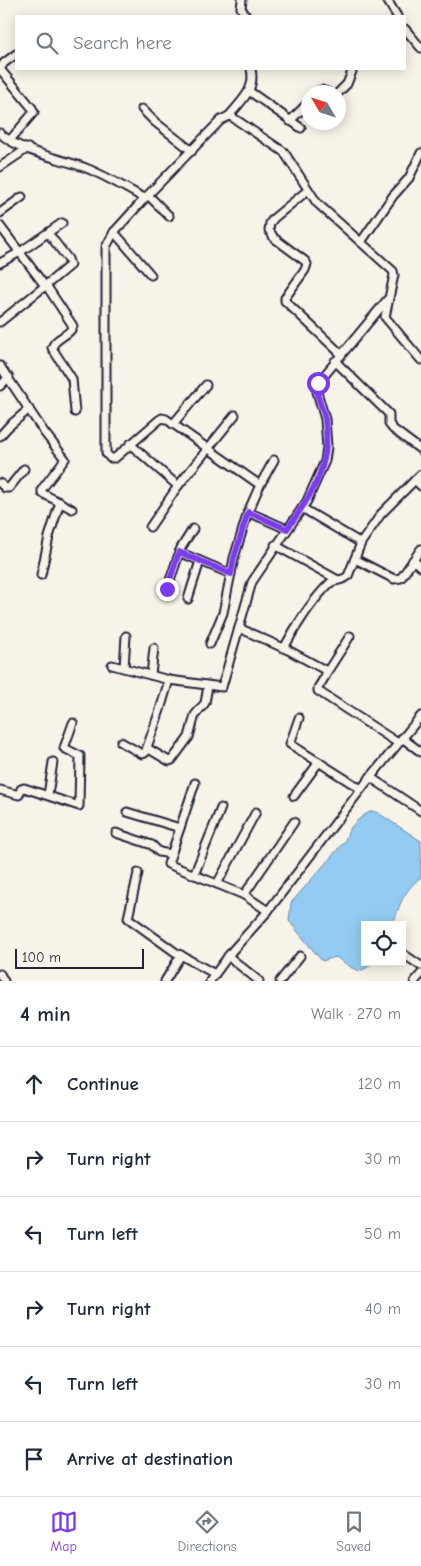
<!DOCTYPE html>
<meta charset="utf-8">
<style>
body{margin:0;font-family:"Comic Neue",sans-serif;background:#f6f6f7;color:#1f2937}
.controls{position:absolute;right:15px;bottom:15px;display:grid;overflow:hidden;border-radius:0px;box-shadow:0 2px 12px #0003}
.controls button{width:45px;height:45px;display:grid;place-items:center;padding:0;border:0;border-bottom:1px solid #e0e1e3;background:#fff;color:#1f2937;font:25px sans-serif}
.compass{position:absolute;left:301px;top:85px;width:45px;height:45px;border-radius:50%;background:#fff;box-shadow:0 2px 12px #0003;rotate:309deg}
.scale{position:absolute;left:15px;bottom:12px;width:129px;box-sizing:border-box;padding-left:5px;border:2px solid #22223b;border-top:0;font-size:14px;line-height:18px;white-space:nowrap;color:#22223b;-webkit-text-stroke:4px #f7f3e8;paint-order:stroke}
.stop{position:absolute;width:15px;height:15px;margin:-11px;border:4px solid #7c3aed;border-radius:50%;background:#fff}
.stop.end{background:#7c3aed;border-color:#fff;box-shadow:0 1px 5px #0008}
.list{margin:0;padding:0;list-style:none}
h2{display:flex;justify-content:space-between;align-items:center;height:65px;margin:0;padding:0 20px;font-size:21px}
h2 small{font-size:16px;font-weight:400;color:#747a83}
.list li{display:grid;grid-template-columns:32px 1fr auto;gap:15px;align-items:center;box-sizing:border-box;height:75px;padding:0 20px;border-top:1px solid #e0e1e3}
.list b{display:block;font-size:19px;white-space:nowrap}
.list em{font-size:16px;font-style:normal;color:#747a83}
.icon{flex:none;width:28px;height:28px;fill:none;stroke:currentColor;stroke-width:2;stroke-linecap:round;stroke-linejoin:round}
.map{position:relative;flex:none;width:421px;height:981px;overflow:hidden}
.search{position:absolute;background:#fff;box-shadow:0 2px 12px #0003;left:15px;right:15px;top:15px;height:55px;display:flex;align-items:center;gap:12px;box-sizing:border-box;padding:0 18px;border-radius:0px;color:#747a83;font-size:19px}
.sheet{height:515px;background:#fff}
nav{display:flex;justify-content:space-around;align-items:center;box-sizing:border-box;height:70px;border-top:1px solid #e0e1e3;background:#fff;font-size:14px;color:#747a83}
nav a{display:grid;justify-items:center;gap:2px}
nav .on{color:#7c3aed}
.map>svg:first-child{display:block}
.water{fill:#93cbf2;stroke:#6687a9}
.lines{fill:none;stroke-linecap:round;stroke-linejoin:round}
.minor-casing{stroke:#22223b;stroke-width:11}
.minor{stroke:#f7f3e8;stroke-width:7}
.route{stroke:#7c3aed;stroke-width:6}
</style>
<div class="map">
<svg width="421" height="981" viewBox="0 0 421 981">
<rect width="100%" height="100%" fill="#f7f3e8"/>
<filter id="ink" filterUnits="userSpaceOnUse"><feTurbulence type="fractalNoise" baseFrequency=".02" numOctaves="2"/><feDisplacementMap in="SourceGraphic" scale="10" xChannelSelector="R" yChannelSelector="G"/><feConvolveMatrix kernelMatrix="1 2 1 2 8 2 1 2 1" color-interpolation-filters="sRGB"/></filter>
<g filter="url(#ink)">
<!-- water -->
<path class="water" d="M372 811 378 813 421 841V877C403 892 400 903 393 925H365V962H373L370 966 360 971 352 968 336 957 322 961 289 921 291 903 345 841C348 827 359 817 372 811Z"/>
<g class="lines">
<defs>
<g id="minor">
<path d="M242 0 241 8 246 16"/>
<path d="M387 0 397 16"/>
<path d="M405 29 421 48"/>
<path d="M249 91 301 128"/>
<path d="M318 92 321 90 327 92"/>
<path d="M338 93 347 84 353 69"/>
<path d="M142 109 155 122 192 151"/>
<path d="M229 116C241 101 256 90 251 69"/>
<path d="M290 121 308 103"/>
<path d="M0 133C17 151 63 159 86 168 106 176 124 187 142 197H146L221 120 229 116 232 117 284 152 317 203 393 271 394 275 385 317 421 360"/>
<path d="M10 140 34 112 32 108 0 69 4 63 16 54"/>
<path d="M0 167 28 148"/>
<path d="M308 190 274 218 270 223 269 230 274 238 305 261 307 264 305 270 285 298V301L341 354"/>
<path d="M148 195 169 216"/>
<path d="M146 197 114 232 106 247V453L110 458H115L159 420 162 418 166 419 260 485 248 512 234 558 223 613 210 644"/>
<path d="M0 213 22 197"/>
<path d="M0 226 45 286 0 322"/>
<path d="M114 232 151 275"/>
<path d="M361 242 393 196 409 178 421 153"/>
<path d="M0 263 20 252 62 223"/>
<path d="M46 285 73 326C70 336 55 337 52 348L72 379 75 412"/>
<path d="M45 286 70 265 68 259 48 233"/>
<path d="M335 361 389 414V424L393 429 421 450"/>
<path d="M0 366 44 432 65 459 42 489V493L72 509"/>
<path d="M0 386 9 377"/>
<path d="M173 424 206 385"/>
<path d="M0 436 8 427 29 409"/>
<path d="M130 444 178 486"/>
<path d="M415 480 421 486"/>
<path d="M0 483 5 488H9L24 469"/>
<path d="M260 485 274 460"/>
<path d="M302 508 361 543"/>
<path d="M248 512 287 529"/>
<path d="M150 527 178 486 235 415"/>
<path d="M275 545 338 580"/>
<path d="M179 552 231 574"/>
<path d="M355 559 394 579 401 578 421 549"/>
<path d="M413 560 421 567"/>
<path d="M41 575 49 537 60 502"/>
<path d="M167 589 181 548 193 529"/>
<path d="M188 599 200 561"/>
<path d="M239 628 288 650 325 670 326 675 318 688V691L398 743"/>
<path d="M284 648C295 627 313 599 330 583 336 579 343 581 348 576L361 543 381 514 421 474"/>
<path d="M112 665 169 680 222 687 252 582 307 501 325 461 327 447 325 419 317 392 318 383 387 300"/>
<path d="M124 668 126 636"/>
<path d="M327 672 350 636"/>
<path d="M151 675 154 648"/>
<path d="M299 718 290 744 361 789"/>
<path d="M402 738 421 752"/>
<path d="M121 742 142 754 145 753 160 710 169 680"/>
<path d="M147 748 169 761 172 760 189 737 195 715 205 703 208 686"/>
<path d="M370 777 421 811"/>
<path d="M195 783 168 864 244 895 268 911"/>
<path d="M0 790 19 795 21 789 24 788 79 806 80 756 64 748 73 723"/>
<path d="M48 795 53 762"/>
<path d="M294 796 319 762"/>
<path d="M127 812 180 828"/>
<path d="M116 833 152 845 159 852 171 854"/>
<path d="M138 873 128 918 175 952 215 974"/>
<path d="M194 875 221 808"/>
<path d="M217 884 256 812"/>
<path d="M244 895 294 822"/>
<path d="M402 953 421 966"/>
<path d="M228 956 259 981"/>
<path d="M0 974 4 981"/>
<path d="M165 981 181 955"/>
<path d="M210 981 232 951 268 911 365 784 421 716"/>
<path d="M280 981 300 956"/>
<path d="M415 981 421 974"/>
</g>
</defs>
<!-- minor casing -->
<use href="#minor" class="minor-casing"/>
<!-- minor -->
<use href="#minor" class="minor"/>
</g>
</g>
<g class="lines" filter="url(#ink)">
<!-- route -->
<path class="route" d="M167 589 179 552 231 574 234 558 248 512 287 529C312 495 332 464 325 420 324 409 314 395 318 383"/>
</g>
</svg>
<div class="controls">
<button><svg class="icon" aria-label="locate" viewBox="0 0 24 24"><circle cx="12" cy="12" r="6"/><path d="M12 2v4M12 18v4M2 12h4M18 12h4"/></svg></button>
</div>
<svg class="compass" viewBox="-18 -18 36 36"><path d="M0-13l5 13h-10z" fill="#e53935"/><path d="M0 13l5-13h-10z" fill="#747a83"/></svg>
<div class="scale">100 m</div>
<div class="stop" style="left:318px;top:383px"></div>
<div class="stop end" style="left:167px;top:589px"></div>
<div class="search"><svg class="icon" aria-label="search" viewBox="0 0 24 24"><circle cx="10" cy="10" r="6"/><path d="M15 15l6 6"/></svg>Search here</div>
</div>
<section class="sheet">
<h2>4 min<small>Walk · 270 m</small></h2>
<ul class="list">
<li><svg class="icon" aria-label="ahead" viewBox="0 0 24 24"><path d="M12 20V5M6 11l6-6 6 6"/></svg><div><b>Continue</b></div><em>120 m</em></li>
<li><svg class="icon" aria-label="right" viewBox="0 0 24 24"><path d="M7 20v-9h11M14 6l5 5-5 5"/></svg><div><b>Turn right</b></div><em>30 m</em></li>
<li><svg class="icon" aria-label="left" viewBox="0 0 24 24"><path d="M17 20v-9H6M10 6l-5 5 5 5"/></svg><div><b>Turn left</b></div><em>50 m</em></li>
<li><svg class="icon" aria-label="right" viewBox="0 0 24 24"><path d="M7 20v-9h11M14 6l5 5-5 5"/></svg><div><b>Turn right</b></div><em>40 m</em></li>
<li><svg class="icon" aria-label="left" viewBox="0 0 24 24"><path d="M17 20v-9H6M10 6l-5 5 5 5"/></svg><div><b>Turn left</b></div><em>30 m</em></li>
<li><svg class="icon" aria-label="arrive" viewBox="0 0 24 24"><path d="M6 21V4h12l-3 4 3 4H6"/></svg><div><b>Arrive at destination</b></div></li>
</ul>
</section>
<nav>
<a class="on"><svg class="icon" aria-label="map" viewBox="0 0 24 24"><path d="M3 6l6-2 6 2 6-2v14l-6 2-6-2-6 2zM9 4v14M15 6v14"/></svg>Map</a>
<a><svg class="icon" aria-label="directions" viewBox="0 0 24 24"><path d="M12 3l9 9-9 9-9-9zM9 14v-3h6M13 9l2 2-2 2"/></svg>Directions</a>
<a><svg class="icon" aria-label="saved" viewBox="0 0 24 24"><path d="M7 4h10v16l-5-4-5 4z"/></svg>Saved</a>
</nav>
